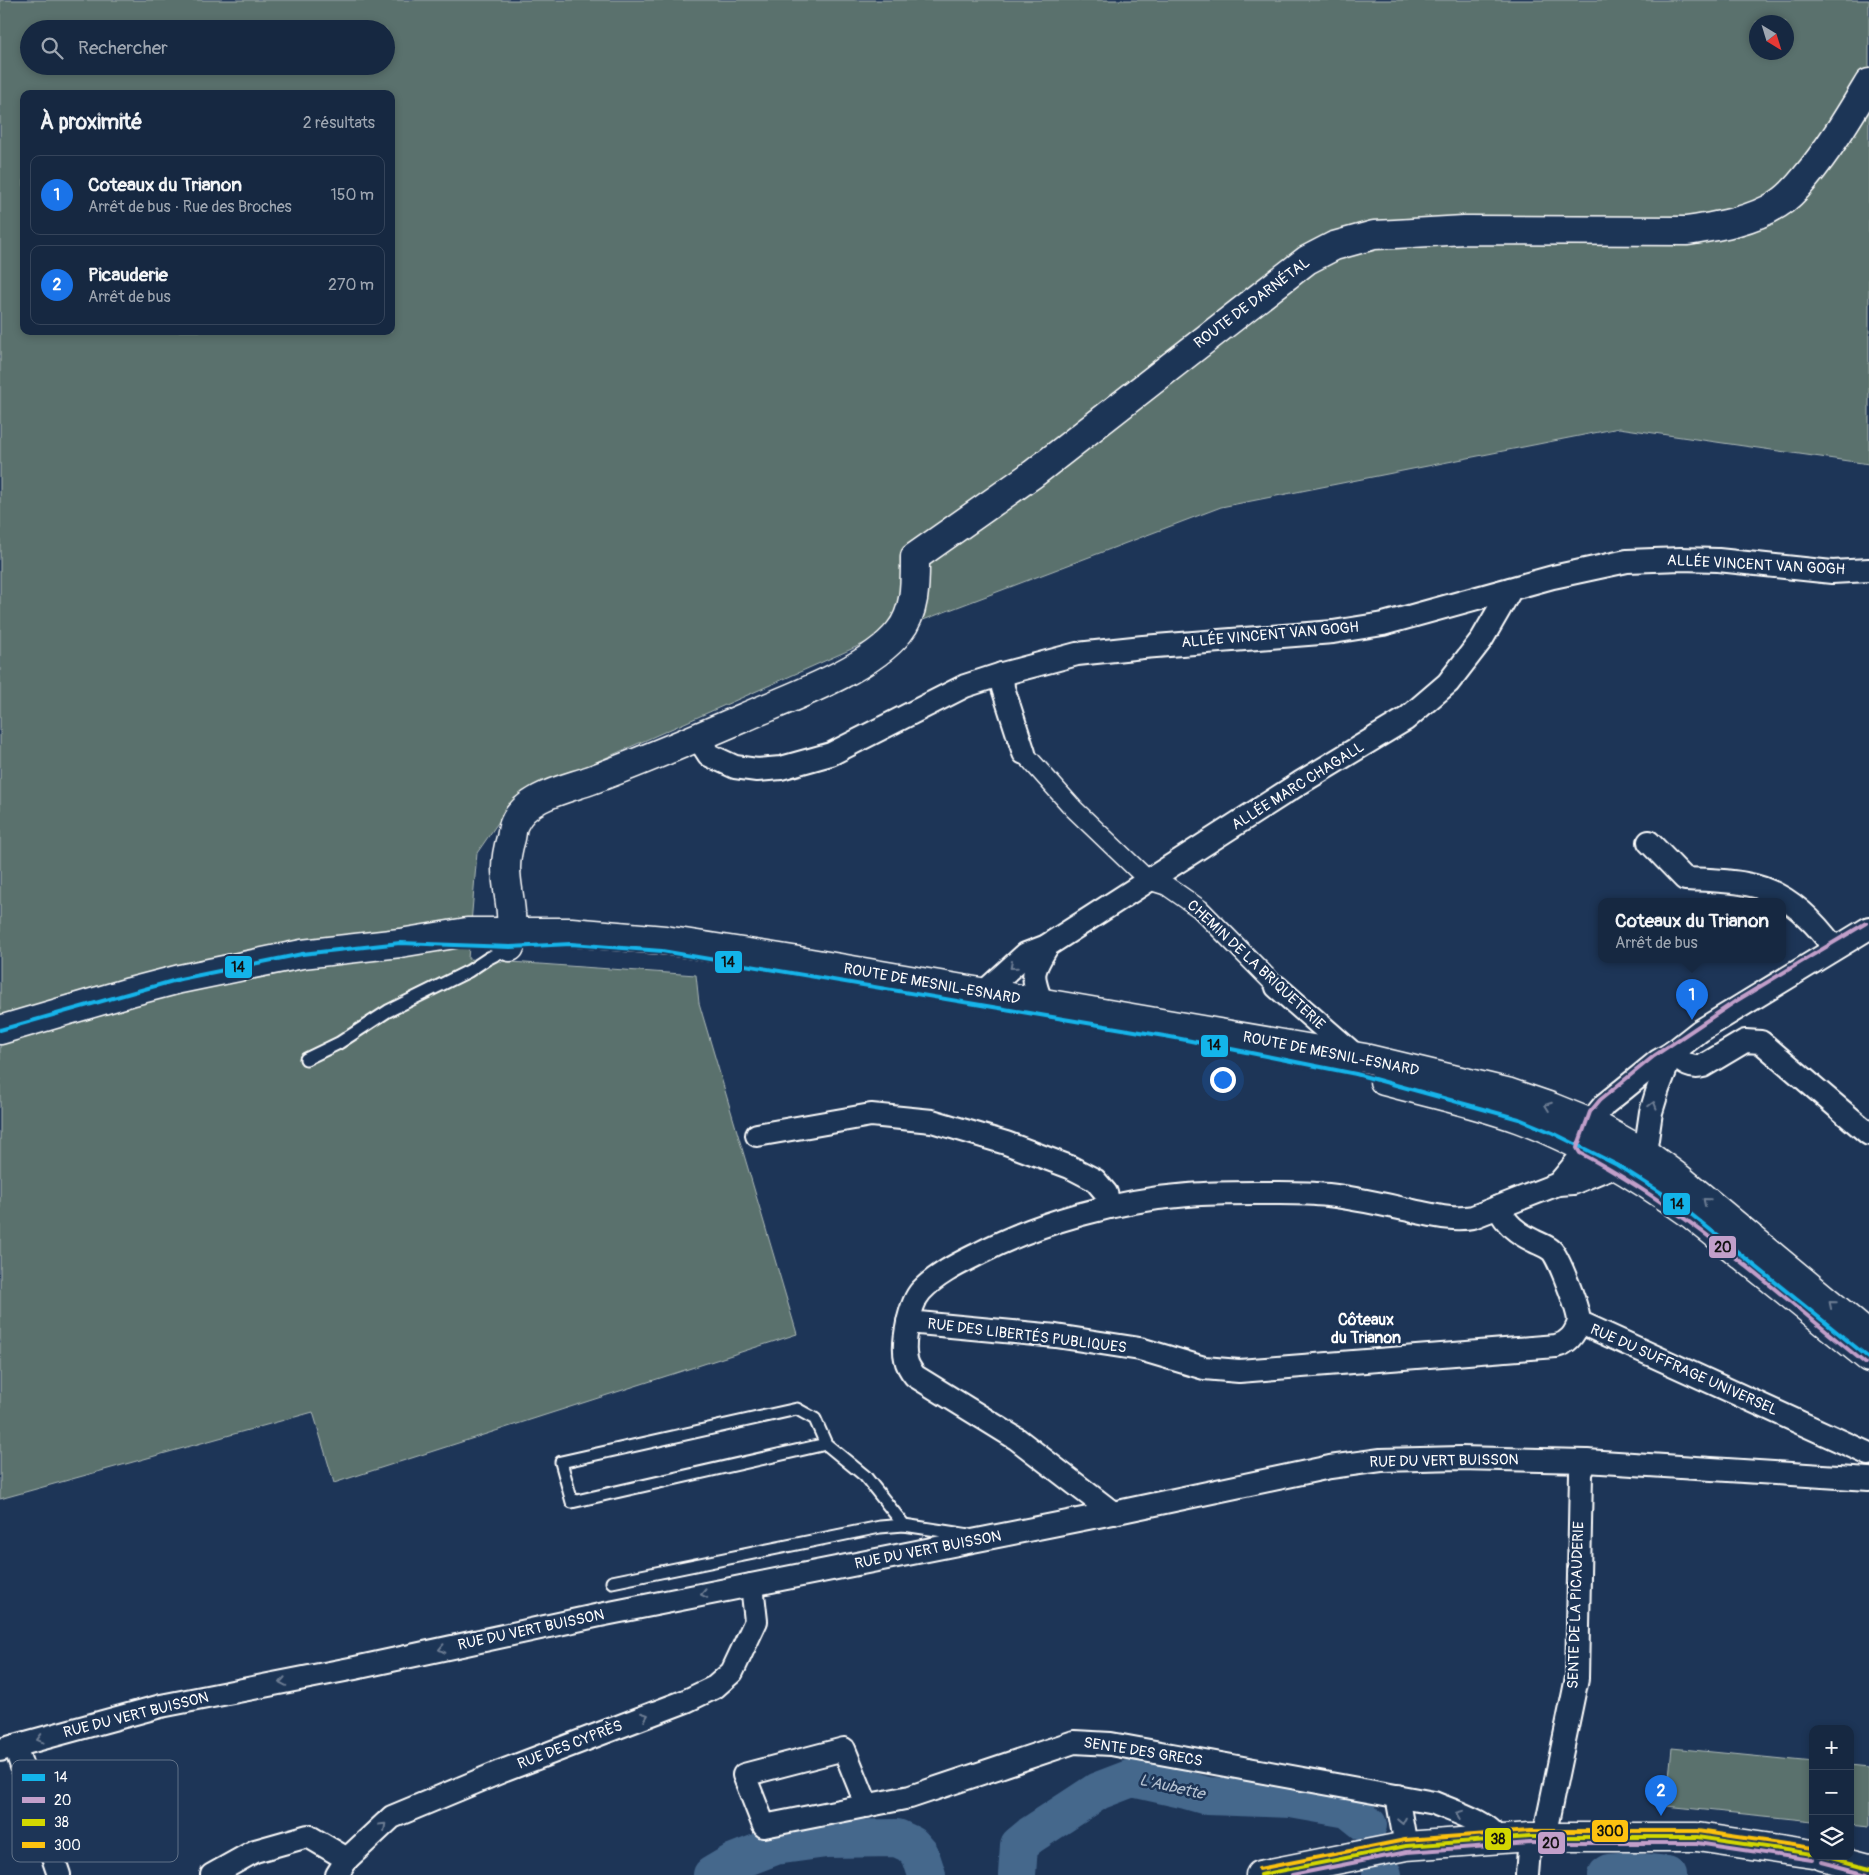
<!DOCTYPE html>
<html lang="fr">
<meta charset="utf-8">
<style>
body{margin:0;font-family:Pangolin,sans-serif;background:#1f3048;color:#f1f3f6}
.controls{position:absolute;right:15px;bottom:15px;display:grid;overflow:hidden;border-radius:10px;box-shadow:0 2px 8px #0003}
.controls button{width:45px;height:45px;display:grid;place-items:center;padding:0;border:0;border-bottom:1px solid #35445a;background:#162841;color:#f1f3f6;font:25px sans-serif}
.compass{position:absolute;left:1749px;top:15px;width:45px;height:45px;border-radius:50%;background:#162841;box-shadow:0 2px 8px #0003;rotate:142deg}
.you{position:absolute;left:1222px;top:1079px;width:18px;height:18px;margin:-12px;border:4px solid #fff;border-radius:50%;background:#1a73e8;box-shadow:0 0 0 8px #1a73e833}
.badge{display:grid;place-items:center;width:32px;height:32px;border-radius:50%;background:#1a73e8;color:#fff;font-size:16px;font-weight:700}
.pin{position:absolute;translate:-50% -41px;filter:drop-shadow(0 1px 2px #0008)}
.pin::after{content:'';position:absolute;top:26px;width:18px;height:15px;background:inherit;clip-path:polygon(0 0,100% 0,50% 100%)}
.popup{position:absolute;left:1598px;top:898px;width:188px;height:65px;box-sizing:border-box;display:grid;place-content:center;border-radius:10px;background:#162841;filter:drop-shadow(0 1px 4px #0005);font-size:16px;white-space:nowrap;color:#9ea6b1}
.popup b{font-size:19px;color:#f1f3f6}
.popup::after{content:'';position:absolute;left:50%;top:100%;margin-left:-10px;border:10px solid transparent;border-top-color:#162841}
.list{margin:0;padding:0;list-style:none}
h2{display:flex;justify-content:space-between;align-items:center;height:65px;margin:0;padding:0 20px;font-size:21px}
h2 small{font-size:16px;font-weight:400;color:#9ea6b1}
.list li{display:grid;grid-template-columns:32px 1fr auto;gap:15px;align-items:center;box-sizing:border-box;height:80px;margin:0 10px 10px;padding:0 10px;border:1px solid #35445a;border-radius:10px}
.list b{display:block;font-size:19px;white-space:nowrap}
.list p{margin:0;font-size:16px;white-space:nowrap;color:#9ea6b1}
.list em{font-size:16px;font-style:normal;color:#9ea6b1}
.icon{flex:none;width:28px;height:28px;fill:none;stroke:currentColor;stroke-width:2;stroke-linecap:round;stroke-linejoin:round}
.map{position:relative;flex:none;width:1869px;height:1875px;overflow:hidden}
.search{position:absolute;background:#162841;box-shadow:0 2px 8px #0003;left:20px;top:20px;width:375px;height:55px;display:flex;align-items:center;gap:12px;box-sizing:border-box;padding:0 18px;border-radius:28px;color:#9ea6b1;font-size:19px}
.panel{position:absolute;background:#162841;box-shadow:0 2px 8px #0003;left:20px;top:90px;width:375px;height:245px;border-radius:10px}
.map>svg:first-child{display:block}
.green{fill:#5a716d;stroke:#acb8b6;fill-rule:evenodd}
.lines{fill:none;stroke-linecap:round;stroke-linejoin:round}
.river{stroke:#45678c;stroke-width:38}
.service-casing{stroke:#fff;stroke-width:15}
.pedestrian-casing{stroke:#fff;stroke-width:21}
.minor-casing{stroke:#fff;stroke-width:26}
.tertiary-casing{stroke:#fff;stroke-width:31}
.secondary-casing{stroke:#fff;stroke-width:31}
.service{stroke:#1d3557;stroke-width:11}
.pedestrian{stroke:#1d3557;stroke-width:18}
.minor{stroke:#1d3557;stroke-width:22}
.tertiary{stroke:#1d3557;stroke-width:28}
.secondary{stroke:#1d3557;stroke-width:28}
.bus-1-casing{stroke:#1d3557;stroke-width:8}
.bus-2-casing{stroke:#1d3557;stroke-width:8}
.bus-3-casing{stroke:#1d3557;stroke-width:8}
.bus-4-casing{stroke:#1d3557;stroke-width:8}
.bus-1{stroke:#13b4ea;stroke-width:4}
.bus-2{stroke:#c29fca;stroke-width:4}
.bus-3{stroke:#d3d800;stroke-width:4}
.bus-4{stroke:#fdc210;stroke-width:4}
.oneway{stroke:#6c7c92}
.labels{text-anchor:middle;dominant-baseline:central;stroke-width:5;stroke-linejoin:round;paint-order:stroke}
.street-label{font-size:15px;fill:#fff;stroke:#1d3557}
.neighbourhood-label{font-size:16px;font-weight:bold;fill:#fff;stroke:#1d3557}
.water-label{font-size:16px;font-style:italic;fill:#b5c2d1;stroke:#1d3557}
.key{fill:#1d3557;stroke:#617289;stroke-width:1}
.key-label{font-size:14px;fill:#fff}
.line-badge{stroke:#1d3557;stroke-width:2}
.pale-badge-label{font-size:14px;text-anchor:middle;font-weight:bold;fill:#111}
</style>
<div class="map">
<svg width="1869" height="1875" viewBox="0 0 1869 1875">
<rect width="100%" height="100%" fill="#1d3557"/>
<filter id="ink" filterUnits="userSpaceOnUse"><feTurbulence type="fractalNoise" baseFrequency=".02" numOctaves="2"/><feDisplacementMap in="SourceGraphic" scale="10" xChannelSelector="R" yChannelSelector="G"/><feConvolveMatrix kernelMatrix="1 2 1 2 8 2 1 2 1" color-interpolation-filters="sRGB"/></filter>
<g filter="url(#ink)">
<!-- green -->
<g class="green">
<path d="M0 0H1869V464L1619 428 1221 507 881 636 515 798 477 853 468 959 696 975 699 1003 797 1334 334 1483 313 1412 0 1499ZM1756 22H1786V52H1756ZM29 29H386V66H29ZM24 94H391V331H24Z"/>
<path d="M1672 1748 1813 1762V1821L1666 1806Z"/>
<path d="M1850 1766 1869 1768V1827L1850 1825Z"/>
</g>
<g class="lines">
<!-- river -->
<g class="river">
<path d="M1381 1874 1383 1875"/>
<path d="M712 1875 734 1862 775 1846 826 1839 897 1838 912 1845 920 1854 927 1875"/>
<path d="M1017 1875 1019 1845 1031 1835 1098 1791 1132 1778 1186 1790 1207 1796 1291 1799 1348 1809 1368 1825"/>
<path d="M1607 1875 1610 1873 1634 1871 1668 1875"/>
</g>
<defs>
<g id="service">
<path d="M306 1059 339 1043 388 1011 469 971 487 959 510 947"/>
<path d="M826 1444 572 1502 561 1462 797 1409 815 1419 826 1444 865 1476 904 1525 969 1535"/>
<path d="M612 1582 880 1527 904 1525"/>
</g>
<path id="pedestrian" d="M1024 753 1074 809 1148 880 1167 886 1200 909 1277 987"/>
<g id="minor">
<path d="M1002 674 1003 688 1024 753"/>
<path d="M698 738 709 755 735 767 757 770 781 768 831 754 965 686 1002 674 1077 654 1143 647 1333 632 1383 624 1553 577 1627 561 1681 559 1718 560 1832 572 1869 570"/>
<path d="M1649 842 1685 879C1705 880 1726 880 1746 884 1783 890 1813 919 1834 948"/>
<path d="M1277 987 1356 1056"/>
<path d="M983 993 1026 954 1047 946"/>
<path d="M1042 1003C1030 974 1032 971 1048 945L1300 783 1406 719 1448 683 1482 639 1511 589"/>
<path d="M1672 1053C1682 1061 1689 1070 1703 1066L1745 1041 1761 1042 1869 1134"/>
<path d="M757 1135 871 1115 932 1121 1006 1143 1070 1167 1095 1180 1106 1193 1110 1207"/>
<path d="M1558 1184 1578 1160 1596 1115 1605 1104 1625 1088 1658 1061 1672 1053 1700 1031 1869 928"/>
<path d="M1498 1207C1506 1224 1517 1233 1534 1241 1540 1244 1546 1246 1551 1250 1559 1257 1579 1311 1579 1322L1869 1454"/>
<path d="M908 1322 1056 1336 1140 1349 1204 1368 1239 1371 1556 1346C1569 1343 1575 1334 1579 1322"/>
<path d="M1113 1513 1017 1439 915 1376C911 1371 907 1365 906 1359 902 1343 910 1303 921 1291 937 1274 958 1264 978 1254 1038 1222 1120 1200 1188 1195 1210 1193 1233 1193 1256 1193 1280 1193 1304 1192 1328 1195 1356 1198 1385 1205 1413 1211 1433 1215 1452 1221 1473 1217L1558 1184 1573 1183 1645 1153 1651 1112 1658 1089 1672 1053"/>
<path d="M15 1746 59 1875"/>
<path d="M0 1750 161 1706 355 1668 600 1615 1113 1513 1330 1467 1381 1460 1460 1458 1586 1461 1869 1479"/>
<path d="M1397 1796 1406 1846"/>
<path d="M867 1806 844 1749 744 1775 764 1826 910 1797 1074 1742 1111 1744 1434 1803C1450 1810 1493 1823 1498 1840"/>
<path d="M1544 1837 1577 1678 1581 1473 1586 1461"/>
<path d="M212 1875 255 1851 308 1836 347 1859"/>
<path d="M337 1875 347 1859 392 1817 500 1772 686 1701 715 1687 732 1672 756 1621 752 1585"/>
<path d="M1527 1875 1530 1837"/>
</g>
<path id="tertiary" d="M510 947C510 936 512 924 511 913 510 898 506 883 506 868 506 858 508 848 511 838 512 834 512 828 514 824 526 796 566 789 591 780 643 761 694 739 745 717 789 698 869 670 899 632 916 611 915 583 915 557L1033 474 1307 260 1334 246 1374 235 1395 234 1464 230 1687 231C1718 226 1751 221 1778 204 1789 197 1797 188 1805 178 1830 148 1849 116 1869 83"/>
<g id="secondary">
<path d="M0 1030 130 992 180 979 302 954 400 943 467 932H571L665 940 799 961 1365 1058 1507 1092 1551 1107 1593 1124 1645 1153 1679 1178 1869 1336"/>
<path d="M1384 1081C1429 1093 1476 1103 1520 1119 1581 1142 1639 1177 1692 1215L1869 1358"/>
<path d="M1823 1856 1869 1868"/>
<path d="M1260 1875 1406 1846 1530 1837H1697L1813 1854"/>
</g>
</defs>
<!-- service casing -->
<use href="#service" class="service-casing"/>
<!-- pedestrian casing -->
<use href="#pedestrian" class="pedestrian-casing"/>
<!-- minor casing -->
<use href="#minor" class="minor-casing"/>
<!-- tertiary casing -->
<use href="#tertiary" class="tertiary-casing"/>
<!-- secondary casing -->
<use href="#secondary" class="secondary-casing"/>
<!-- service -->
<use href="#service" class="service"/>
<!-- pedestrian -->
<use href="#pedestrian" class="pedestrian"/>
<!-- minor -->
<use href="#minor" class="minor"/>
<!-- tertiary -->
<use href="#tertiary" class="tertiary"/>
<!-- secondary -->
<use href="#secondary" class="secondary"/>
<defs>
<path id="bus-1" d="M0 1030 180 979 302 954 400 943 510 947 571 944 662 951 1176 1038 1356 1074 1519 1119 1553 1133 1617 1165 1663 1194 1692 1215 1869 1358"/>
<g id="bus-2">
<path d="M1865 1363C1773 1289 1685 1208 1580 1153L1577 1148 1590 1112 1600 1100 1654 1056 1736 1001 1866 923"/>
<path d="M1821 1862 1867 1874"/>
<path d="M1292 1875 1407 1852 1530 1843H1697L1812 1860"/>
</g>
<g id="bus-3">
<path d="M1824 1856 1869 1868"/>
<path d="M1260 1875 1406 1846 1530 1837H1697L1813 1854"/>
</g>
<path id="bus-4" d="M1259 1869 1405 1840 1530 1831H1697L1813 1848"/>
</defs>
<!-- bus-1 casing -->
<use href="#bus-1" class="bus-1-casing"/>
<!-- bus-2 casing -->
<use href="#bus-2" class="bus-2-casing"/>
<!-- bus-3 casing -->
<use href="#bus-3" class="bus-3-casing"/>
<!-- bus-4 casing -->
<use href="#bus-4" class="bus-4-casing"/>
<!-- bus-1 -->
<use href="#bus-1" class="bus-1"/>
<!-- bus-2 -->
<use href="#bus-2" class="bus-2"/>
<!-- bus-3 -->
<use href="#bus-3" class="bus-3"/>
<!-- bus-4 -->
<use href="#bus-4" class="bus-4"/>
</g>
<!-- one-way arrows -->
<defs><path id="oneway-chevron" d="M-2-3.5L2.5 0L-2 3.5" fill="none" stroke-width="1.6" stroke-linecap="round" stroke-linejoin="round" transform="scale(1.25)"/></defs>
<g class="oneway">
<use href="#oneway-chevron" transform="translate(1013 966) rotate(139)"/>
<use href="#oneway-chevron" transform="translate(1653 1105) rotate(-74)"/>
<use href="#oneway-chevron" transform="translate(1548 1106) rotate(-160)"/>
<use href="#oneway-chevron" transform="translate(1706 1201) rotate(-140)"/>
<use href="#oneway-chevron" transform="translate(1832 1304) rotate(-140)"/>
<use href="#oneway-chevron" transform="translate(704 1594) rotate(169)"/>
<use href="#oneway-chevron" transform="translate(442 1649) rotate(168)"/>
<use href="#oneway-chevron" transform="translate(283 1682) rotate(169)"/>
<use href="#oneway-chevron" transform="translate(645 1716) rotate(-21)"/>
<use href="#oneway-chevron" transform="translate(40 1739) rotate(165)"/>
<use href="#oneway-chevron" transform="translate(1459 1814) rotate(-158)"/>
<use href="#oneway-chevron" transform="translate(1402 1821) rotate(79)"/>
<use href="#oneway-chevron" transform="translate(383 1826) rotate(-43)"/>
</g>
</g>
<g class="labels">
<!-- street labels -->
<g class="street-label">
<text transform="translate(1252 303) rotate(-37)">ROUTE DE DARNÉTAL</text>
<text transform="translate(1756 565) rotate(3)">ALLÉE VINCENT VAN GOGH</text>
<text transform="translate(1270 635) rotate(-5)">ALLÉE VINCENT VAN GOGH</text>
<text transform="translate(1298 786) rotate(-32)">ALLÉE MARC CHAGALL</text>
<text transform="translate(1256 965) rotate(43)">CHEMIN DE LA BRIQUETERIE</text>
<text transform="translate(932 984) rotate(10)">ROUTE DE MESNIL-ESNARD</text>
<text transform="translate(1331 1054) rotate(11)">ROUTE DE MESNIL-ESNARD</text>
<text transform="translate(1027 1336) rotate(7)">RUE DES LIBERTÉS PUBLIQUES</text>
<text transform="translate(1684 1370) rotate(24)">RUE DU SUFFRAGE UNIVERSEL</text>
<text transform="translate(1444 1461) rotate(-1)">RUE DU VERT BUISSON</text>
<text transform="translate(928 1550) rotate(-11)">RUE DU VERT BUISSON</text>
<text transform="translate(1576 1605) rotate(-88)">SENTE DE LA PICAUDERIE</text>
<text transform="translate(531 1630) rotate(-12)">RUE DU VERT BUISSON</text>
<text transform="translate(136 1715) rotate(-14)">RUE DU VERT BUISSON</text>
<text transform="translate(570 1745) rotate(-21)">RUE DES CYPRÈS</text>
<text transform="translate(1143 1752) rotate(9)">SENTE DES GRECS</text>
</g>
<!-- neighbourhood labels -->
<g class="neighbourhood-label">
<text x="1366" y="1320">Côteaux<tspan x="1366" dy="18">du Trianon</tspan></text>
</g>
<!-- water labels -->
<g class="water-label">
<text transform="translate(1172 1787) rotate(13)">L'Aubette</text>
</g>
</g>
<!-- legend -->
<rect x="12" y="1760" width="166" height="102" rx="8" class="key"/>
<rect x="22" y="1774" width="23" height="7" fill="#13b4ea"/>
<rect x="22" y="1797" width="23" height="6" fill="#c29fca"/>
<rect x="22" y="1819" width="23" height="7" fill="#d3d800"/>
<rect x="22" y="1842" width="23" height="6" fill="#fdc210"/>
<g class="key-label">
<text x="54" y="1782">14</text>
<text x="54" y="1805">20</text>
<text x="54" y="1827">38</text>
<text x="54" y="1850">300</text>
</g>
<g class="line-badge">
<rect x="714" y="950" width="29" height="24" rx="5" fill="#13b4ea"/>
<rect x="224" y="955" width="29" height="24" rx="5" fill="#13b4ea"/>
<rect x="1200" y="1034" width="29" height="24" rx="5" fill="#13b4ea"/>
<rect x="1662" y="1192" width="29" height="24" rx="5" fill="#13b4ea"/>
<rect x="1708" y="1235" width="29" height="24" rx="5" fill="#c29fca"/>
<rect x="1591" y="1819" width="38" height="24" rx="5" fill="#fdc210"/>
<rect x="1484" y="1827" width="28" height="24" rx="5" fill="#d3d800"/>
<rect x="1537" y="1831" width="29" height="24" rx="5" fill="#c29fca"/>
</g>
<g class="pale-badge-label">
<text x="728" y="967">14</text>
<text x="238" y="972">14</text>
<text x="1214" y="1050">14</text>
<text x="1677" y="1209">14</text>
<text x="1723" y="1252">20</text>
<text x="1610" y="1836">300</text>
<text x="1498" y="1844">38</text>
<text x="1551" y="1848">20</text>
</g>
</svg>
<div class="controls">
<button>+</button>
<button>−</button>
<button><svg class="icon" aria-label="layers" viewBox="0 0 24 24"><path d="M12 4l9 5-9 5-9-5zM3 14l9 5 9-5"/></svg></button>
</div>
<svg class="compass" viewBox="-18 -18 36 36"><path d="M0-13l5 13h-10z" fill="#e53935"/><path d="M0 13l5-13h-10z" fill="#9ea6b1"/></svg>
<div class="you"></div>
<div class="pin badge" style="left:1692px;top:1020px">1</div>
<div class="popup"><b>Coteaux du Trianon</b>Arrêt de bus</div>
<div class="pin badge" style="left:1661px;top:1816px">2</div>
<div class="search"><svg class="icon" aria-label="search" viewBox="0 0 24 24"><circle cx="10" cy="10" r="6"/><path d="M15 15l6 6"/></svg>Rechercher</div>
<section class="panel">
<h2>À proximité<small>2 résultats</small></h2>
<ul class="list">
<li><span class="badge">1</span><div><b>Coteaux du Trianon</b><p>Arrêt de bus · Rue des Broches</p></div><em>150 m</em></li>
<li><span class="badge">2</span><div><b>Picauderie</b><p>Arrêt de bus</p></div><em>270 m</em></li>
</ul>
</section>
</div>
